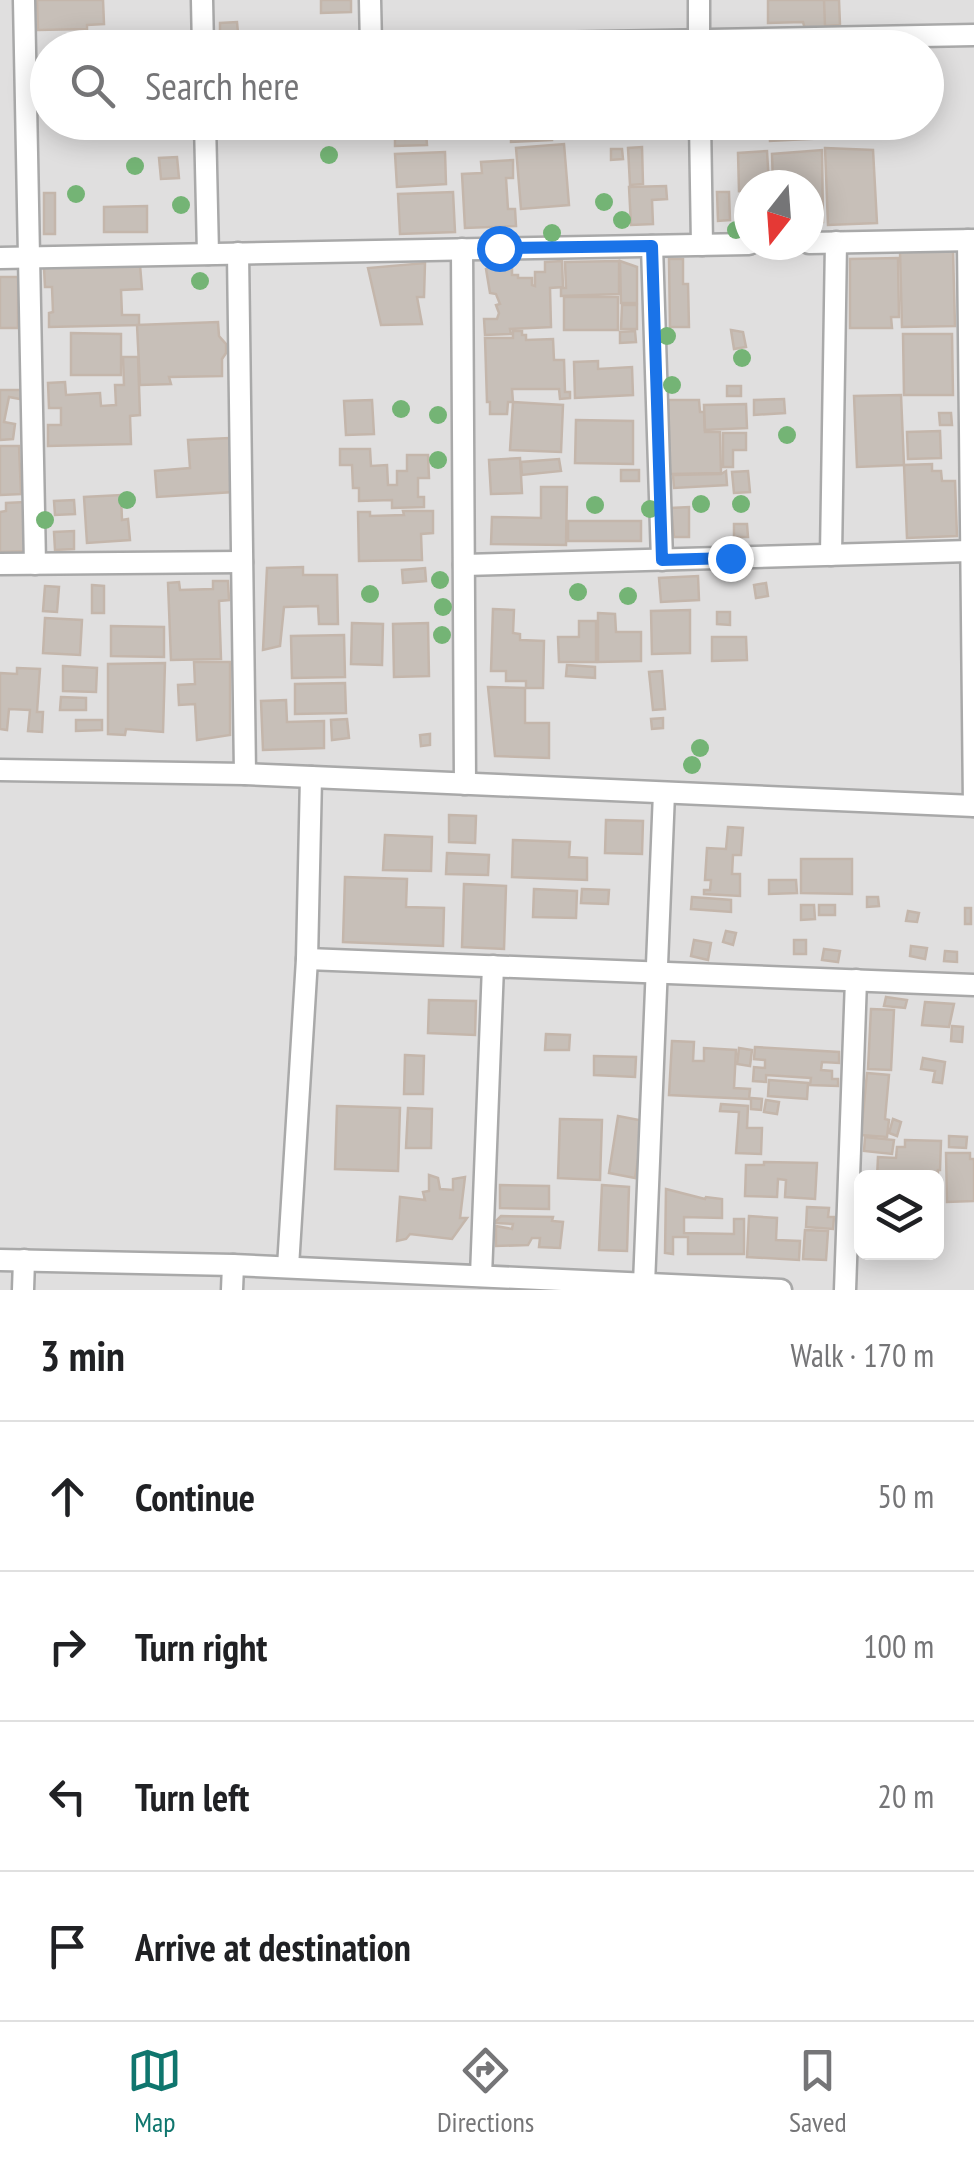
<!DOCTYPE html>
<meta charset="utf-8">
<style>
body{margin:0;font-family:"PT Sans Narrow",sans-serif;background:#f2f2f2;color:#202124}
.controls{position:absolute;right:30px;bottom:30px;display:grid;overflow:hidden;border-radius:15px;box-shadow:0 5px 25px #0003}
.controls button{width:90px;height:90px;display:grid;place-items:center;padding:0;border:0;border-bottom:2px solid #e0e0e0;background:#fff;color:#202124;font:50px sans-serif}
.compass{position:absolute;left:734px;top:170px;width:90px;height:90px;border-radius:50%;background:#fff;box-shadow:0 5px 25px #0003;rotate:197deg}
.stop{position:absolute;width:30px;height:30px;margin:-22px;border:8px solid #1a73e8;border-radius:50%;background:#fff}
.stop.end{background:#1a73e8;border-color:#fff;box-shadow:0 2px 10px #0008}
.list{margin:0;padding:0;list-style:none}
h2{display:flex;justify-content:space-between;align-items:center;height:130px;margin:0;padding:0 40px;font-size:42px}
h2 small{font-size:32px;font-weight:400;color:#757577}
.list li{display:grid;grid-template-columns:65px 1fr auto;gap:30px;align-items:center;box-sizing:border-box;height:150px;padding:0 40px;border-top:2px solid #e0e0e0}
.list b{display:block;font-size:38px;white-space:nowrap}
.list em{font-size:32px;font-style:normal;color:#757577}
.icon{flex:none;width:55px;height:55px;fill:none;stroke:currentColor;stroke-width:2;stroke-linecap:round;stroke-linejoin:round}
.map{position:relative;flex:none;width:974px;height:1290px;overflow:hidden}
.search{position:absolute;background:#fff;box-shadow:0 5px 25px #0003;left:30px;right:30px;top:30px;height:110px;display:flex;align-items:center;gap:25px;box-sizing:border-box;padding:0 35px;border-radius:55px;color:#757577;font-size:38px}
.sheet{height:730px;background:#fff}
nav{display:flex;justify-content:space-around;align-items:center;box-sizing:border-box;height:140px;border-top:2px solid #e0e0e0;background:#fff;font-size:28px;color:#757577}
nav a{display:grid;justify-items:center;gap:5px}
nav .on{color:#0f766e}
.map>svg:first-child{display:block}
.residential{fill:#e0dfdf;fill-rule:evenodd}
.building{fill:#c7bfb8;stroke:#c4b6ab;stroke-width:2.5}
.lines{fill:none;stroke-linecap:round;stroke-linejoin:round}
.street-casing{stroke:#a9a9a9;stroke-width:25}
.street{stroke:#fff;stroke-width:20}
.tree{fill:#74b475}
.route{stroke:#1a73e8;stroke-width:12}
</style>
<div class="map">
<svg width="974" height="1290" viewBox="0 0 974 1290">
<rect width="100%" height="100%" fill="#f2efe9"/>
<!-- residential -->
<path class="residential" d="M0 0H974V1290H0ZM48 48H926V122H48ZM749 185H809V245H749ZM862 1178H936V1252H862Z"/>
<!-- building -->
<g class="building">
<path d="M37 0H103L104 24 87 25V29L38 30Z"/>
<path d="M321 0H351V12L321 13Z"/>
<path d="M768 0H825L826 33H806L803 22 768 23Z"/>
<path d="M824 0H839L840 25 825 26Z"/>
<path d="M237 22 238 33H220V23Z"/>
<path d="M511 122H551L552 140 511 142Z"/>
<path d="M769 122H827L828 138 770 141Z"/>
<path d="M426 132 427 145 395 146V134Z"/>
<path d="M564 144 569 205 521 209 516 148Z"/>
<path d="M642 147 643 184 630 185 628 148Z"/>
<path d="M825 148 873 150 877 223 828 225Z"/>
<path d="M611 149H622L623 159 611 160Z"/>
<path d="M822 150 823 222H809V185H773L772 154Z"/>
<path d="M767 151 769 185H749V190L739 191 738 153Z"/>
<path d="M445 152 446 184 397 187 395 154Z"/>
<path d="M177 157 179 178 161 179 159 158Z"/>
<path d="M513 160V178H506L508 209H515L516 226 465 228 462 174 482 173 481 162Z"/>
<path d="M666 186 667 199 652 200 653 224 631 225 629 187Z"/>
<path d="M453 192 455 232 400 234 398 194Z"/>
<path d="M717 192H729L730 220 718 221Z"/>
<rect x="44" y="193" width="11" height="41"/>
<path d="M147 206V232H104V207Z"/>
<path d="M953 251 955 326 902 327 900 252Z"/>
<path d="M898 258 899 317H891L892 328H850V259Z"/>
<path d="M669 259H683V284H688L689 327H670Z"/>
<path d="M562 261 563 287 550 288 551 327 510 329 511 334 485 335 484 319H497L499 313 496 305 500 304 496 294 490 293 486 269 497 264H505V268L512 267V275H518V278H532V285L535 286V272H545V262Z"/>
<path d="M619 261V294L561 296V288H566L565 262Z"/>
<path d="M620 261 637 267V303H621Z"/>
<path d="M425 263 424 297H417L422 324 381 325 368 268Z"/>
<path d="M140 265 142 289 121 290 122 315H139V325L49 327V313L53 312 52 287H45L44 268Z"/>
<rect x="0" y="277" width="18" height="51"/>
<rect x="564" y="297" width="54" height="33"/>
<path d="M622 305H637V329H621Z"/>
<path d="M218 322 219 336 226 344V353L222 359V376L169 377 171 384 140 385 137 325Z"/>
<path d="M731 330 743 332 746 347 734 349Z"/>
<path d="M513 331H522V335H526V340L553 339 554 360H564L565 392H570V398L560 399 559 389H512L513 402H508L507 414H490V402H487L485 338H513Z"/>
<path d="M635 331 636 342 620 343V332Z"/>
<path d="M71 333 121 334V375H71Z"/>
<path d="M903 334H952L953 395H904Z"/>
<path d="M123 357H138L140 415 130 416 131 444 48 446V425H61V408H49L48 383 65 382 66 395 100 393 101 406 116 405 115 385H124Z"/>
<path d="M598 361V369L632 367 633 395 575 398 574 362Z"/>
<rect x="727" y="386" width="14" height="10"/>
<path d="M0 390H22L20 399 9 397 4 422 15 424 13 439 0 440Z"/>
<path d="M901 395 904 465 857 467 854 396Z"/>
<path d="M784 399 785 413 754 415V400Z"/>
<path d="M372 400 374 434 346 435 344 401Z"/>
<path d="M668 400H699L700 412H704L705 432H720L721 473 670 474Z"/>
<path d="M513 402 563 405 561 452 510 450Z"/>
<path d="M746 404 747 428 705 430 704 405Z"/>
<path d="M939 413H951L952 425H940Z"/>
<path d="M576 420 633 421V464L575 463Z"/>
<path d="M940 431 941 458 908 459 907 432Z"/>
<path d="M723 433H746V450H733V467H723Z"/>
<path d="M229 438 233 492 157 497 155 471 190 468 188 440Z"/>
<path d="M0 446H19L21 494 0 495Z"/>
<path d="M340 449H370L371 466 387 465 388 485H397V471H407V455H428L429 478H418V497H424V507L392 508V500L359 501V488H353L352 465H340Z"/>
<path d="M520 458 522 493 491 494 489 460Z"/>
<path d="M559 459 561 471 522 475 521 462Z"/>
<path d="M932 464V471H941L942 481H955L957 536 907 538 904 465Z"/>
<rect x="621" y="470" width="18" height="11"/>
<path d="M726 471 727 485 674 488 673 475 721 474Z"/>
<path d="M748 471 750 492 734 493 732 472Z"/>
<path d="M541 487H567L566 545 491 544 492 517 541 518Z"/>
<path d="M121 495 122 520 128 519 130 540 87 543 84 497Z"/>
<path d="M74 500 75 514 55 515 54 501Z"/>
<path d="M25 502 28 551 0 552V512L6 511V503Z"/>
<path d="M689 507V537H674L671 508Z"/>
<path d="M403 511H433V533L421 534 422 560 359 561 358 512H370V516L404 515Z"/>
<rect x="568" y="521" width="73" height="20"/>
<path d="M734 524H747L748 537H734Z"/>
<path d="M74 531V549L55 550 54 532Z"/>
<path d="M303 567V575H337L338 624H319L318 606 284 607 280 646 263 650 267 568Z"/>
<path d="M425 568 426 581 403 583 402 570Z"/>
<path d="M698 576 699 600 661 602 659 578Z"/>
<path d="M213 581H228L229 600 219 601 221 659 171 660 168 583 179 582 180 590 213 589Z"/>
<path d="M766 583 768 596 756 598 754 585Z"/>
<path d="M92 585 104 586V613H92Z"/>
<path d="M45 586 59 587 57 612 43 611Z"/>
<path d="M493 609 514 610 513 633 520 634V640L544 641 543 688H526V681H506V671H491Z"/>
<path d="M690 610V653L652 654 651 611Z"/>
<path d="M717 612H730V625L717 624Z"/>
<path d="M598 613 615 614 616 632H641V661L598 662Z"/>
<path d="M45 618 82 620 80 655 43 653Z"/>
<path d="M579 621H596V662H559L558 637H579Z"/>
<path d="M352 623 383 624 382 665 351 664Z"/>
<path d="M428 623 429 676 394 677 393 624Z"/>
<path d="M111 626 164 627V657L111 656Z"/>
<path d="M344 635 345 677 292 678 291 636Z"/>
<path d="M712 637H746L747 660 712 661Z"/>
<path d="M194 662H230V735L197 740 195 704 179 705 178 685 195 684Z"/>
<path d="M165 663 163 732 126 729 125 735 108 734V664Z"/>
<path d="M567 665 595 667V678L566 676Z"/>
<path d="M63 666 97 668 96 692 63 691Z"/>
<path d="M17 668 40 669 37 712H43L42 732 28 731 30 710 9 709 7 730 0 729V673L17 674Z"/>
<path d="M662 671 665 709 653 710 649 672Z"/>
<path d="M345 683 346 713 295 714V684Z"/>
<path d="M488 687 525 688V723H549V758L495 756Z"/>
<path d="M61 697 86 698V710H60Z"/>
<path d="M286 700 287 722 324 721V748L263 750 261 701Z"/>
<path d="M663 718V728L652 729 651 719Z"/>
<path d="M347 719 349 738 332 740 331 720Z"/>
<path d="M76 720H102V730L76 731Z"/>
<path d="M430 734V745L421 746 420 735Z"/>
<path d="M449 815 476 816 475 843 449 842Z"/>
<path d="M606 820 643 821 642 854 605 853Z"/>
<path d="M728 827 743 828 741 855H733L732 874H740V896L704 894V890H710L711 880H705L707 848 726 849Z"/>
<path d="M385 835 432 837 431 871 383 870Z"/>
<path d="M513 840 570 842 569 857 587 858V880L512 877Z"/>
<path d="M447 853 489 855 488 875 446 874Z"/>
<path d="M801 859H852V894L801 893Z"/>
<path d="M345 877 407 879 406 907 444 908 443 946 343 942Z"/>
<path d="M769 880H796L797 893 769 894Z"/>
<path d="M464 884 506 886 504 949 462 947Z"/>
<path d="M534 889 577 891 576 918 533 917Z"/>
<path d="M582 889 609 890 608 904 581 903Z"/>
<path d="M692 897 731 900V912L691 909Z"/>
<path d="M867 897H878L879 906 867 907Z"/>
<path d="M801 905H814L815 919 801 920Z"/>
<rect x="819" y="905" width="16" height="10"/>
<rect x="965" y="908" width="6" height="16"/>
<path d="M908 911 919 913 917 922 906 921Z"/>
<path d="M726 931 736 933 733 945 723 942Z"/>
<path d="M694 940 711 943 708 960 691 956Z"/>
<rect x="794" y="940" width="12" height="14"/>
<path d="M911 946 927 948 925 959 910 956Z"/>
<path d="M824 949 840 951 838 962 822 960Z"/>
<path d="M945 951 957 952V962L944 961Z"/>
<path d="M886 997 907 1000 905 1008 884 1006Z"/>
<path d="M429 1000 476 1001 475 1035 428 1033Z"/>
<path d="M925 1002 954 1004 949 1027 922 1025Z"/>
<path d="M871 1009 894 1010 891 1070 868 1069Z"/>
<path d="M952 1026 963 1027 962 1042 951 1041Z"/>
<path d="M546 1034 570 1035 569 1050H545Z"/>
<path d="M672 1041 694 1042 693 1061H704V1048L736 1050 734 1088 750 1089 749 1099 669 1095Z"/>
<path d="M755 1047 839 1052V1063L822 1062 821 1070 832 1071V1079H838V1086L810 1085 811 1078 766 1075V1082L753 1081 754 1067 765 1068V1060L754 1059Z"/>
<path d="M739 1048 752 1050 750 1066 737 1064Z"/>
<path d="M405 1055 424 1056 423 1094H404Z"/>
<path d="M594 1056 636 1057 635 1077 594 1075Z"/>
<path d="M923 1058 945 1062 942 1083 933 1082 935 1071 921 1069Z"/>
<path d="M867 1073 889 1075 885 1119 889 1120 887 1137 861 1135Z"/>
<path d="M769 1080 808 1083 807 1099 768 1096Z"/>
<path d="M751 1098 762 1099 761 1110 751 1109Z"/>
<path d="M766 1100 779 1102 777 1114 764 1112Z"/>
<path d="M721 1104 748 1106 747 1128H762L761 1154 736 1153 739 1112 720 1111Z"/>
<path d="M337 1106 400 1108 398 1171 335 1169Z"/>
<path d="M408 1108 432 1109 431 1148H406Z"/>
<path d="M618 1116 644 1121 635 1178 609 1173Z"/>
<path d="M560 1119 602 1120 600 1180 558 1178Z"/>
<path d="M893 1119 901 1122 897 1136 889 1133Z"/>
<path d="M949 1136 967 1137 966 1148 949 1147Z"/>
<path d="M865 1137 894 1140 892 1154 864 1151Z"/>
<path d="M905 1140 941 1141 940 1170H938L937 1188 936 1178H877L878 1157 896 1158 897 1147H905Z"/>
<path d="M946 1153H970V1159H974V1201L947 1202Z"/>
<path d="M764 1162 817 1163 815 1199 785 1197 786 1180 778 1179 777 1197 745 1196 746 1165H764Z"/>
<path d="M429 1175 438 1178 440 1189 453 1190V1179L465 1177 460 1218H467L452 1239 410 1234 406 1239 397 1241 400 1197 425 1200 423 1192 429 1191Z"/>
<path d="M500 1185 549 1186V1209L500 1208Z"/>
<path d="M602 1185 629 1187 627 1251 599 1250Z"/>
<path d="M666 1189 705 1199 706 1197 722 1199V1218L684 1217V1233L734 1234V1219H744V1254H688V1237H673V1254L665 1253Z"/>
<path d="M807 1207 829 1208 828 1217H834L833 1229 806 1227Z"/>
<path d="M501 1216 553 1217 552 1221 563 1222 560 1248 539 1247 540 1238H532L528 1245 496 1246V1226L512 1229 513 1224 494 1223Z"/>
<path d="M749 1216 777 1218 776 1240 800 1241 799 1260 747 1257Z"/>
<path d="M805 1230 828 1231 826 1260 803 1259Z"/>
</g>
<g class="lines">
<defs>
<g id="street">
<path d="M24 0 35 564"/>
<path d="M202 0 203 48"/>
<path d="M370 0 371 46"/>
<path d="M272 48 974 35"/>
<path d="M699 48V0"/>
<path d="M205 122 208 254"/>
<path d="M700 122 702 245"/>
<path d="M968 240 974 806"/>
<path d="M809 243 974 240"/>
<path d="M652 246 662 560"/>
<path d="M462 249 465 784"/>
<path d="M238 253 245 774"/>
<path d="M0 258 749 244"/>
<path d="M831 555 836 242"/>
<path d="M0 564 242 562"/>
<path d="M464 565 970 551"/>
<path d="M0 770 245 774 974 806"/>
<path d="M307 959 974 985"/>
<path d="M0 1260 233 1265 781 1290"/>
<path d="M288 1267 307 959 311 777"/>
<path d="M481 1276 493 966"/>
<path d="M644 1284 664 793"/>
<path d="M23 1290 24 1260"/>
<path d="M232 1290 233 1265"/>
<path d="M845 1290 856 980"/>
</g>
</defs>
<!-- street casing -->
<use href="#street" class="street-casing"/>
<!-- street -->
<use href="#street" class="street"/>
</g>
<!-- trees -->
<g class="tree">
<circle cx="329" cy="155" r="9"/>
<circle cx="135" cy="166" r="9"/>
<circle cx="76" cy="194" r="9"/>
<circle cx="604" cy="202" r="9"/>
<circle cx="181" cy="205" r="9"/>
<circle cx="622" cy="220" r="9"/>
<circle cx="736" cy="230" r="9"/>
<circle cx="552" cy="233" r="9"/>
<circle cx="200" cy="281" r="9"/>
<circle cx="667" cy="336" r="9"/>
<circle cx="742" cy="358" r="9"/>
<circle cx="672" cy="385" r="9"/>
<circle cx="401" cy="409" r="9"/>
<circle cx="438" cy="415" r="9"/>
<circle cx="787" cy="435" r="9"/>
<circle cx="438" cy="460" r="9"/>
<circle cx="127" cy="500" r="9"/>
<circle cx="701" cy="504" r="9"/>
<circle cx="741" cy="504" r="9"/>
<circle cx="595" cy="505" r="9"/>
<circle cx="650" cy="509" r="9"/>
<circle cx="45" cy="520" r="9"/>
<circle cx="440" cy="580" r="9"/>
<circle cx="578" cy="592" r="9"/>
<circle cx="370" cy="594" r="9"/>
<circle cx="628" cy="596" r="9"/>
<circle cx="443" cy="607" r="9"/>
<circle cx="442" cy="635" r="9"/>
<circle cx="700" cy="748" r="9"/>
<circle cx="692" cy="765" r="9"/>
</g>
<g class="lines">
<!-- route -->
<path class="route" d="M499 248 652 246 662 560 730 558"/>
</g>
</svg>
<div class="controls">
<button><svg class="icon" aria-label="layers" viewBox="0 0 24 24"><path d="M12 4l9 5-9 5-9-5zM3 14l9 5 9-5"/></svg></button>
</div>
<svg class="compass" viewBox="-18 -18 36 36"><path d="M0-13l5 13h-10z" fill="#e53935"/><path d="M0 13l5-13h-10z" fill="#757577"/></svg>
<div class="stop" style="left:499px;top:248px"></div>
<div class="stop end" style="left:730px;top:558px"></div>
<div class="search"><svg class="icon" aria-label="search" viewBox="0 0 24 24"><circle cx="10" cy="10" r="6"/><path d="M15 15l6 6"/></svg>Search here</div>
</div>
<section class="sheet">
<h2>3 min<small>Walk · 170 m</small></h2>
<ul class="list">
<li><svg class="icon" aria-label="ahead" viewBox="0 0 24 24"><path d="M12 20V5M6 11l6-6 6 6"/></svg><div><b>Continue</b></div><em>50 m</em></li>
<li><svg class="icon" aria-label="right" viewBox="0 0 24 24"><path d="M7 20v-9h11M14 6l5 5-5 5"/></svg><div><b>Turn right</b></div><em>100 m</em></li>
<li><svg class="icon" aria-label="left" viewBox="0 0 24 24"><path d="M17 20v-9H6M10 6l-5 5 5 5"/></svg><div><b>Turn left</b></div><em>20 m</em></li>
<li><svg class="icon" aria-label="arrive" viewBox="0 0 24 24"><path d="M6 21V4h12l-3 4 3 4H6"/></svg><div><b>Arrive at destination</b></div></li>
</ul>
</section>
<nav>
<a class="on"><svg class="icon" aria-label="map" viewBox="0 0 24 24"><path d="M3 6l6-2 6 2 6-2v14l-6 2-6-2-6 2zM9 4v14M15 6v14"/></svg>Map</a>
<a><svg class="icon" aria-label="directions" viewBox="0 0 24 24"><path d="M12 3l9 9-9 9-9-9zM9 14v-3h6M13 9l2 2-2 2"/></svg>Directions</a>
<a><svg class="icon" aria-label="saved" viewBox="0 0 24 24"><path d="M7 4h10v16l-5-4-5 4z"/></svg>Saved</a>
</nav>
